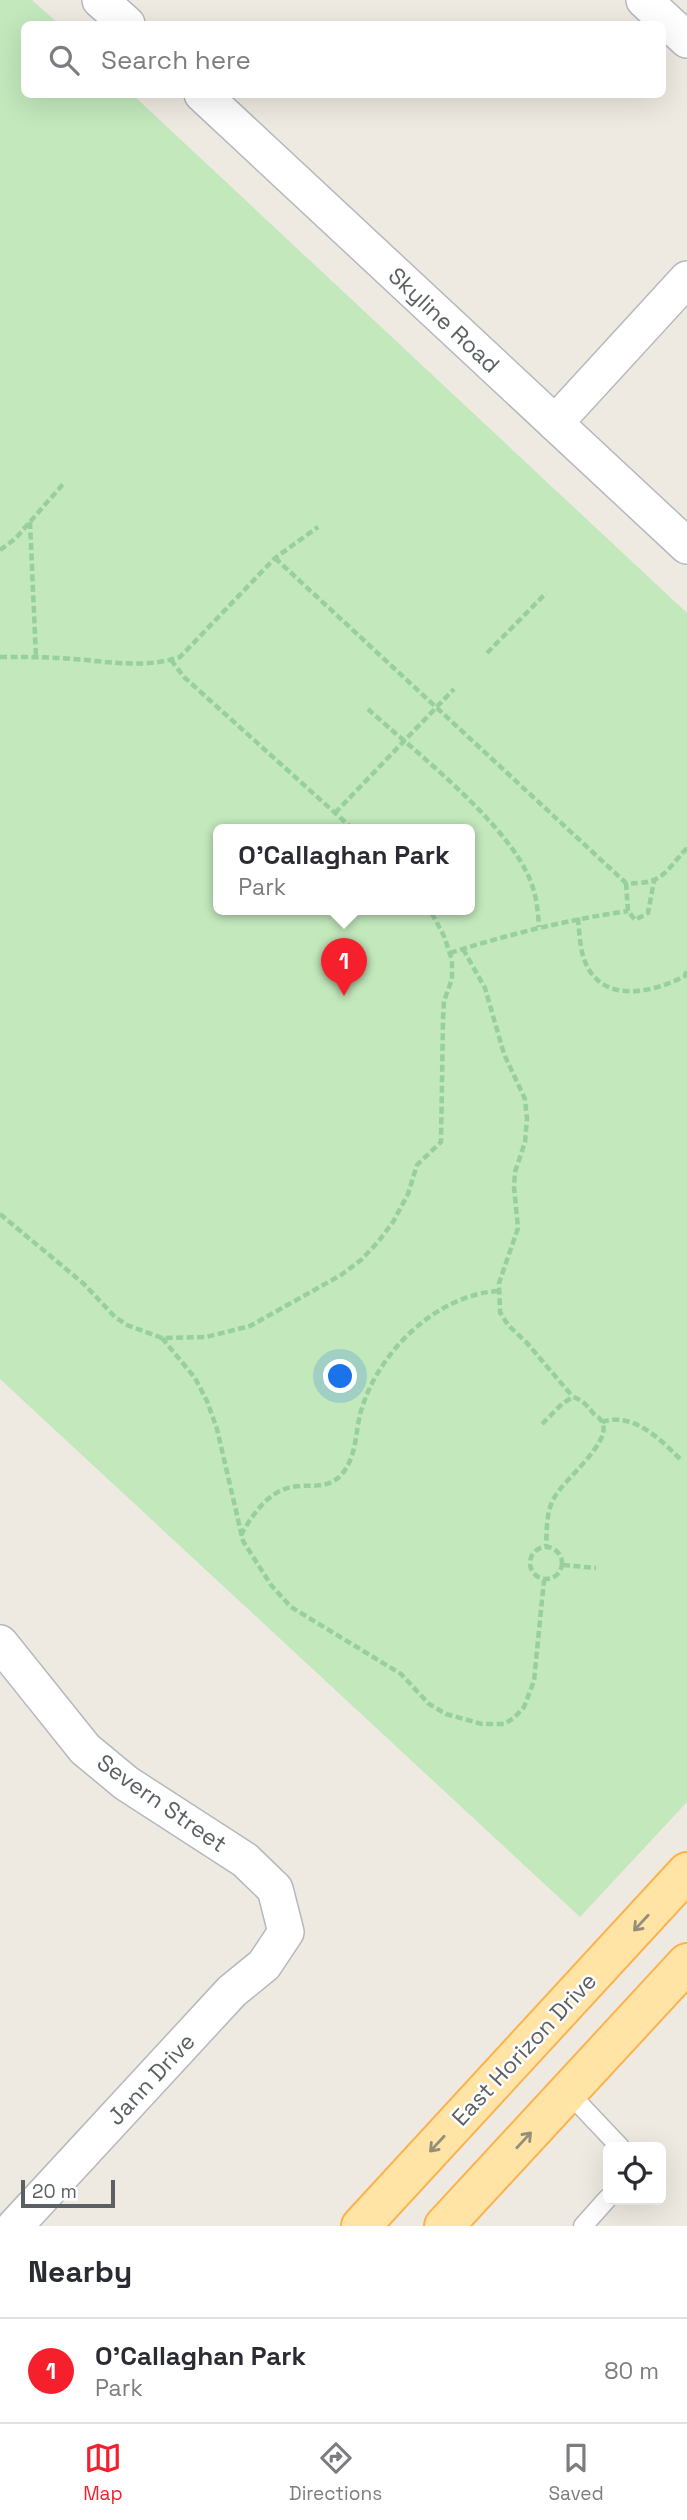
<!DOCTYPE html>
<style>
body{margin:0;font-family:"Space Grotesk",sans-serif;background:#f2f2f3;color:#2b2b33}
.controls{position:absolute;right:21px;bottom:21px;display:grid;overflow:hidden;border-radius:10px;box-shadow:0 7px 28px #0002}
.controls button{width:63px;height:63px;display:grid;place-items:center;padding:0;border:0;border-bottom:2px solid #e1e1e2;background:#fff;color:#2b2b33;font:35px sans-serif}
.scale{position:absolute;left:21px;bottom:18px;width:94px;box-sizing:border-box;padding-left:7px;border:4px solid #5a6064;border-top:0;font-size:19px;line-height:24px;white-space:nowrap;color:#5a6064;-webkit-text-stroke:5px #fff;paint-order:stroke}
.you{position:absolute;left:341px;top:1377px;width:24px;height:24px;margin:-18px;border:5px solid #fff;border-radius:50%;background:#1a73e8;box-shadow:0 0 0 10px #1a73e833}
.badge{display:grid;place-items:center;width:46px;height:46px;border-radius:50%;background:#f6202d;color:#fff;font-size:23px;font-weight:700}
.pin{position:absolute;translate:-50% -58px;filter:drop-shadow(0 2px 4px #0008)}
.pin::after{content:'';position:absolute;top:37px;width:24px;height:21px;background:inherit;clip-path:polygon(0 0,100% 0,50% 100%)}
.popup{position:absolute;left:213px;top:824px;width:262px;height:91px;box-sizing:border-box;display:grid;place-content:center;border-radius:10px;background:#fff;filter:drop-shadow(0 2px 5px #0005);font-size:23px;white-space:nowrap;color:#7c7c81}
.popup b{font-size:26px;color:#2b2b33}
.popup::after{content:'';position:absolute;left:50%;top:100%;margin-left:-14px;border:14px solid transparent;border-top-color:#fff}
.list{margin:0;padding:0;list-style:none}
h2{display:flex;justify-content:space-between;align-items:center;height:91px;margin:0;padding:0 28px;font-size:30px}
h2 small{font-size:23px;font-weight:400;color:#7c7c81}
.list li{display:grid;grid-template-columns:46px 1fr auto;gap:21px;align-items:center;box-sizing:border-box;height:105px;padding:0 28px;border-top:2px solid #e1e1e2}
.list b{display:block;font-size:26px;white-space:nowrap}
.list p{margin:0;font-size:23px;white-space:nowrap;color:#7c7c81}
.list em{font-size:23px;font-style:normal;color:#7c7c81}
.icon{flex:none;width:38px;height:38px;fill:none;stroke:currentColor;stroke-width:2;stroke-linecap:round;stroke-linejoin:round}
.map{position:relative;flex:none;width:687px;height:2226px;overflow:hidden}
.search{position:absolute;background:#fff;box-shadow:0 7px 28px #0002;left:21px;right:21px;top:21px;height:77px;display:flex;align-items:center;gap:18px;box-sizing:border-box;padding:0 24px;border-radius:10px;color:#7c7c81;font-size:26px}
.sheet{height:196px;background:#fff}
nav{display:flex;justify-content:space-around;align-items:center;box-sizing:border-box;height:98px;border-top:2px solid #e1e1e2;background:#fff;font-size:19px;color:#7c7c81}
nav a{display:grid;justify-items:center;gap:4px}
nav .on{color:#f6202d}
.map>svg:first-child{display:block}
.green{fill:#c2e8bc;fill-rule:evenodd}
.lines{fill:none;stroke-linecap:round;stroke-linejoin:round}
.lane-casing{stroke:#b4b9bd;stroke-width:21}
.street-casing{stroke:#b4b9bd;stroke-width:38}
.primary-casing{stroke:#fcb24d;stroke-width:42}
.path{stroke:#97cf9e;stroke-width:4.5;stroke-dasharray:7 3.5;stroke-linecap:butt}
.lane{stroke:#fff;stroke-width:18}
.street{stroke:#fff;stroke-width:35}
.primary{stroke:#ffe4a6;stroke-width:38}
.oneway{stroke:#948e7b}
.labels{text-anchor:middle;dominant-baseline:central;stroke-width:5;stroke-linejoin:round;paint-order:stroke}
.street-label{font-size:23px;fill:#5a6064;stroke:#fff}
</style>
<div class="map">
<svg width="687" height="2226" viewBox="0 0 687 2226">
<rect width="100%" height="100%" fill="#eeeae1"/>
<!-- green -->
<path class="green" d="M0 0H32L59 24H24V94L133 95 687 613V1802L580 1917 0 1379ZM218 830H470V910H218Z"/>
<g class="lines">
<defs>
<g id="lane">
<path d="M568 2092 620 2147"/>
<path d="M583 2226 608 2198"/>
</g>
<g id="street">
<path d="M100 0 127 24"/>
<path d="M644 0 687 40"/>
<path d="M202 94 687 546"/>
<path d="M555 423 687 279"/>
<path d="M0 1643 85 1749 126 1783 245 1860 275 1889 286 1932 264 1965 232 1991 15 2226"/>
</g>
<g id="primary">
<path d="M361 2226 687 1872"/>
<path d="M444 2226 687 1963"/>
</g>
</defs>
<!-- lane casing -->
<use href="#lane" class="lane-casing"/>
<!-- street casing -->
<use href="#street" class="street-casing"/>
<!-- primary casing -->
<use href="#primary" class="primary-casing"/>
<!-- path -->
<g class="path">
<path d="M30 522 36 658"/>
<path d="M0 550 15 539 64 483"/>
<path d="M275 558 626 883C662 885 664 873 687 848"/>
<path d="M487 653 546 593"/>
<path d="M0 657C20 657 40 657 60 658 101 660 141 670 180 657L275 558 318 527"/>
<path d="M171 660 184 677 354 830"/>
<path d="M368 709C415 752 512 826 532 885 537 899 538 913 539 927"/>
<path d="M335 813 454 689"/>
<path d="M626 883 628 911 635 920 648 913 654 881"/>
<path d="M578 918C579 931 580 945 583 956 598 1005 650 994 685 976L687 970"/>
<path d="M463 949 485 988 504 1054 525 1099 527 1119 525 1142 515 1172 514 1187 518 1228 499 1283 500 1312 508 1325 527 1343 573 1397"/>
<path d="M450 953C509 934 567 920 628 911"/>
<path d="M0 1214 84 1284 115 1317 127 1325 162 1338 206 1337 250 1326 341 1275 361 1260 378 1242 393 1222 408 1194 417 1165 441 1142 443 1020 444 1001 452 979V960L444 936 430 910"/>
<path d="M162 1338 195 1378 207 1401 217 1429 243 1541 271 1585 291 1607 401 1674 429 1704 446 1714 482 1724H504L514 1718 524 1707 534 1681 544 1580"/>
<path d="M602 1422C634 1411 662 1441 682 1461"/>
<path d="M542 1424 563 1403 573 1397C583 1400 587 1406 594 1414 597 1416 600 1418 602 1422 613 1442 564 1479 554 1498 546 1512 547 1530 546 1546"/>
<path d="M241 1535C254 1512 271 1487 300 1486 315 1485 328 1488 340 1476 357 1459 355 1432 361 1411 378 1352 437 1294 499 1291"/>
<circle cx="546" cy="1563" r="16"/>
<path d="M563 1565 596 1568"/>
</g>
<!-- lane -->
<use href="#lane" class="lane"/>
<!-- street -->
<use href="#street" class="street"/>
<!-- primary -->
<use href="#primary" class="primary"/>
</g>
<!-- one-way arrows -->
<defs><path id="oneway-shaft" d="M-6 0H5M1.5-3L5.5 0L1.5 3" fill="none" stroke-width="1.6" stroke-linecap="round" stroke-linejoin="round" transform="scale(1.75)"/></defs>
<g class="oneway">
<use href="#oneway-shaft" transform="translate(641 1923) rotate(133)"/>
<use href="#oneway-shaft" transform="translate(524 2140) rotate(-47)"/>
<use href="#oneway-shaft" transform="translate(437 2144) rotate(133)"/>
</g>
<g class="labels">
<!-- street labels -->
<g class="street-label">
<text transform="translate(444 320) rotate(43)">Skyline Road</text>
<text transform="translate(162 1803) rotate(35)">Severn Street</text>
<text transform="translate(524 2049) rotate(-47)">East Horizon Drive</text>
<text transform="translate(151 2079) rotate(-47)">Jann Drive</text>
</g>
</g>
</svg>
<div class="controls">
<button><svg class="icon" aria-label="locate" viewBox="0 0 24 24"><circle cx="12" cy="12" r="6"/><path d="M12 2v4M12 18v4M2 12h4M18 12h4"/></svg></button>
</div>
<div class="scale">20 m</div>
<div class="you"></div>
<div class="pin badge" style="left:344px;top:996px">1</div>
<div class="popup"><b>O'Callaghan Park</b>Park</div>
<div class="search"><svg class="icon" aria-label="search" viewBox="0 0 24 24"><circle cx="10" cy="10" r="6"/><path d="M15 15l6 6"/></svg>Search here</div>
</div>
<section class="sheet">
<h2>Nearby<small></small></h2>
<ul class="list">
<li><span class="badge">1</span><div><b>O'Callaghan Park</b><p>Park</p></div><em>80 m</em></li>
</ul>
</section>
<nav>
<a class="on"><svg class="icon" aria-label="map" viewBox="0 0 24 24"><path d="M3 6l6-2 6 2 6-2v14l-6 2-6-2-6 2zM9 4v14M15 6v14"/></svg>Map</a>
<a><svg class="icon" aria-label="directions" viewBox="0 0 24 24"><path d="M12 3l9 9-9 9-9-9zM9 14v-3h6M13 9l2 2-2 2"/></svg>Directions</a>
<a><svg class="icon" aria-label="saved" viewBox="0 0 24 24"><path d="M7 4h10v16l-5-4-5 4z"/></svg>Saved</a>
</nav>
